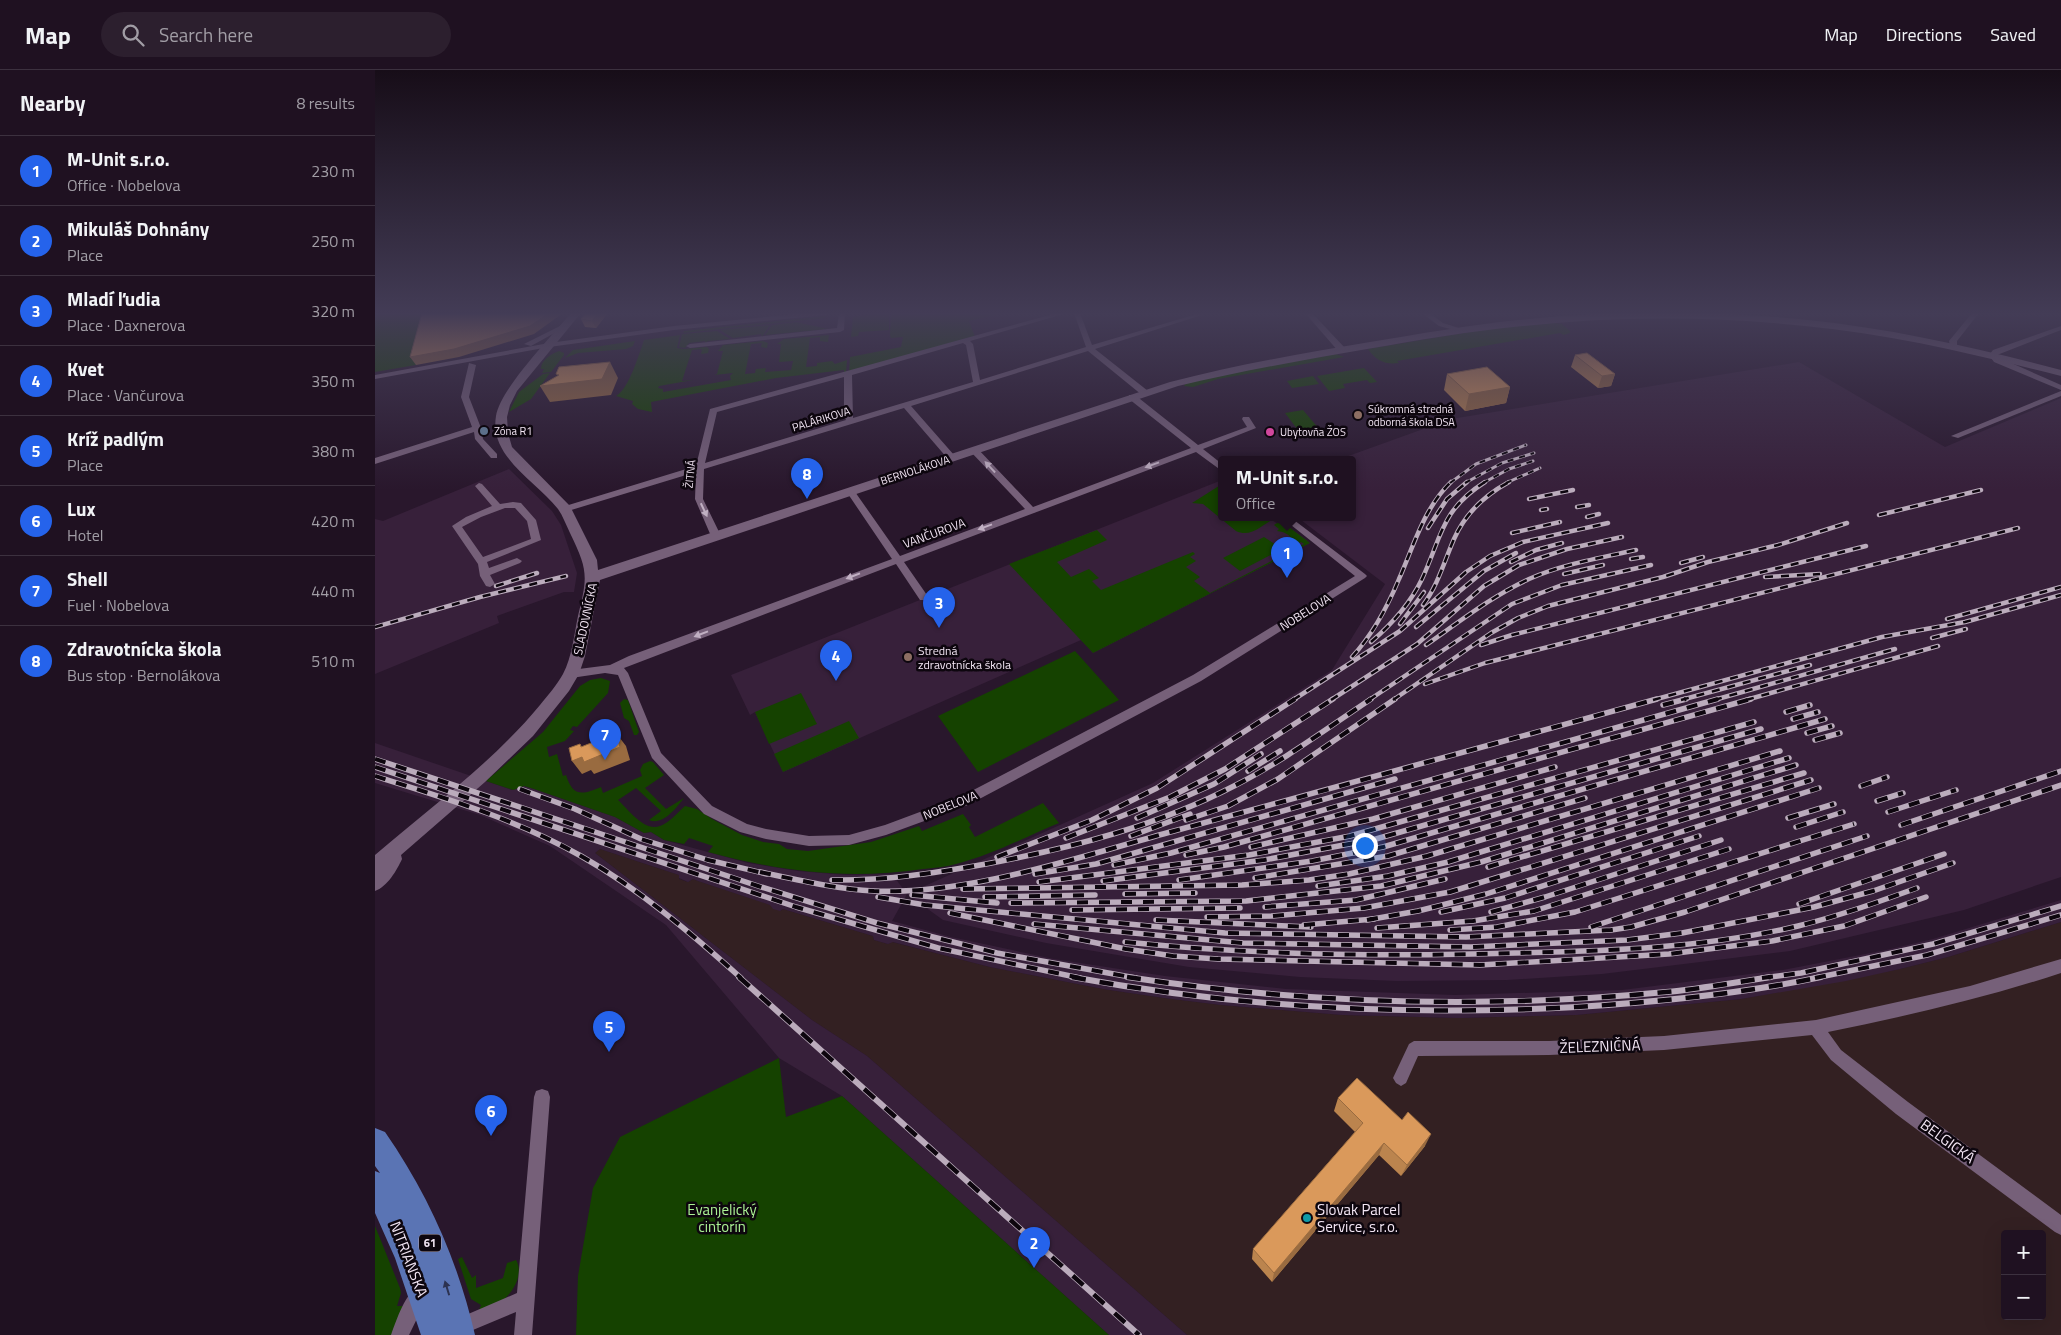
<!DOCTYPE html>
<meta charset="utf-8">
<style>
body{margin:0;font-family:"Titillium Web",sans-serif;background:#2c1f2e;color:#f1f3f6}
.controls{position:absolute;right:15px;bottom:15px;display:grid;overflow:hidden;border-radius:5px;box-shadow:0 5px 20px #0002}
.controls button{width:45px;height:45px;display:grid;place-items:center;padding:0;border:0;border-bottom:1px solid #3c313f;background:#1f1121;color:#f1f3f6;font:25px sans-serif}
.you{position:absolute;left:989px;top:775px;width:18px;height:18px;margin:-12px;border:4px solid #fff;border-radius:50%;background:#1a73e8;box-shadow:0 0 0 8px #1a73e833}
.badge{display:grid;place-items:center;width:32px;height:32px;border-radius:50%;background:#2563eb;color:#fff;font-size:16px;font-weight:700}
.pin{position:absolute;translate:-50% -41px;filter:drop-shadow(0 1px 2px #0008)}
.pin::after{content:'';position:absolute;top:26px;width:18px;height:15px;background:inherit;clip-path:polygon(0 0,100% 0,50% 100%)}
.popup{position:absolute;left:843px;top:386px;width:138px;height:65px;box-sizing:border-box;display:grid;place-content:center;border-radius:5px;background:#1f1121;filter:drop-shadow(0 1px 4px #0005);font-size:16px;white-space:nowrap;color:#a19da5}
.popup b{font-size:19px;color:#f1f3f6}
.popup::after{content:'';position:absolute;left:50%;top:100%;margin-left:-10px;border:10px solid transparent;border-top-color:#1f1121}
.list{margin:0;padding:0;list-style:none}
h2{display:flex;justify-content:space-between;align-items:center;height:65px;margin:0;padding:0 20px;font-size:21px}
h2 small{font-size:16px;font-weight:400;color:#a19da5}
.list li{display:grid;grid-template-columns:32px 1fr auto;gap:15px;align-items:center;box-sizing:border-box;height:70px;padding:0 20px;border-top:1px solid #3c313f}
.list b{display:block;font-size:19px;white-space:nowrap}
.list p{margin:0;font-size:16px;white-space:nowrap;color:#a19da5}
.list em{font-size:16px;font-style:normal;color:#a19da5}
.icon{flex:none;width:28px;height:28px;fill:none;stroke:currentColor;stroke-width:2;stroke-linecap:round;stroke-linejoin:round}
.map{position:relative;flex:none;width:1686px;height:1265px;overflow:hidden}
header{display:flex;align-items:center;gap:30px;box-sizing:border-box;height:70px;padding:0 25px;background:#1f1121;border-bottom:1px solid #3c313f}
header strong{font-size:24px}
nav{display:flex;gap:28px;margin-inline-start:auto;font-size:18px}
.search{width:350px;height:45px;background:#2c1f2e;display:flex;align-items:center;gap:12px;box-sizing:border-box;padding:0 18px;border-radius:28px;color:#a19da5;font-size:19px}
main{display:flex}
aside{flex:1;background:#1f1121}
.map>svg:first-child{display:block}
.commercial{fill:#332022;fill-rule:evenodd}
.built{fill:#37203a}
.green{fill:#154200}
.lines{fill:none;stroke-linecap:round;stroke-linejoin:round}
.street{fill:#766079;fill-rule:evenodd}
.secondary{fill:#766079;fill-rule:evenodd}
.primary{fill:#5a74b4;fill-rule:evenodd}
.rail-far3-casing{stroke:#bbacbc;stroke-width:3}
.rail-far2-casing{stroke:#bbacbc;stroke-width:4.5}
.rail-far1-casing{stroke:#bbacbc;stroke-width:5.5}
.rail-casing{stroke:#bbacbc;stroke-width:6}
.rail-far3{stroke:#0d060e;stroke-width:2;stroke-dasharray:6;stroke-linecap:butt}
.rail-far2{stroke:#0d060e;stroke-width:2.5;stroke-dasharray:8;stroke-linecap:butt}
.rail-far1{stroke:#0d060e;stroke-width:4;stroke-dasharray:11;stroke-linecap:butt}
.rail{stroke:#0d060e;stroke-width:4.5;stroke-dasharray:14;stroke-linecap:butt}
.wall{fill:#bb844e}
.shaded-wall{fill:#996b40}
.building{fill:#da995b;stroke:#996b40}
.oneway{fill:#c1b0c3}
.oneway2{fill:#2c3250}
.education-dot{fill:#8d6e63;stroke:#0d060e;stroke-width:2}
.service-dot{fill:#5c6f8a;stroke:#0d060e;stroke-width:2}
.hotel-dot{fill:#d1479c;stroke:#0d060e;stroke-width:2}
.culture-dot{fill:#0f9aa8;stroke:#0d060e;stroke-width:2}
.labels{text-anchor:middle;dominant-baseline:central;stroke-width:5;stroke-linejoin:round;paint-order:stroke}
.far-poi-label{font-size:11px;fill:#f3e6f4;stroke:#0d060e;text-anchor:start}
.far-street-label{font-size:11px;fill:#f3e6f4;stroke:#0d060e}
.shield{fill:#0d060e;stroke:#aea3af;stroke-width:1}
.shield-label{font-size:11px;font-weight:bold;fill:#f3e6f4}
.street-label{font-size:12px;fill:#f3e6f4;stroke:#0d060e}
.poi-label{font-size:12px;fill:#f3e6f4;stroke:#0d060e;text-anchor:start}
.near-street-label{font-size:15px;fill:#f3e6f4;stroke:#0d060e}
.near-park-label{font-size:15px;fill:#abf194;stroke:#0d060e}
.near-poi-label{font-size:15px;fill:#f3e6f4;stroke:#0d060e;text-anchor:start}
</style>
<header>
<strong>Map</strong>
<div class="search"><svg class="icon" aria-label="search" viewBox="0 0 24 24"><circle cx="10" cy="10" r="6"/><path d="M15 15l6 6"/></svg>Search here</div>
<nav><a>Map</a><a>Directions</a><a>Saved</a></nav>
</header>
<main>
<aside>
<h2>Nearby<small>8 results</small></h2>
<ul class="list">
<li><span class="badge">1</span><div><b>M-Unit s.r.o.</b><p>Office · Nobelova</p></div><em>230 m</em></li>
<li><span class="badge">2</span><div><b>Mikuláš Dohnány</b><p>Place</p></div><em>250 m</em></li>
<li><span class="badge">3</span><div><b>Mladí ľudia</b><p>Place · Daxnerova</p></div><em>320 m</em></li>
<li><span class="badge">4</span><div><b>Kvet</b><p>Place · Vančurova</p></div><em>350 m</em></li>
<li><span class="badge">5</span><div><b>Kríž padlým</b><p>Place</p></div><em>380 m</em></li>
<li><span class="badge">6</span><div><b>Lux</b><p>Hotel</p></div><em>420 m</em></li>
<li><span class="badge">7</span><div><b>Shell</b><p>Fuel · Nobelova</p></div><em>440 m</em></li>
<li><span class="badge">8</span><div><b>Zdravotnícka škola</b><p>Bus stop · Bernolákova</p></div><em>510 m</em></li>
</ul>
</aside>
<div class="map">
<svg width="1686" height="1265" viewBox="0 0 1686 1265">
<rect width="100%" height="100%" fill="#29172c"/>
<!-- commercial -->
<path class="commercial" d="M225 779 304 805V809L313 812 318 809 323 811 396 835 405 841 408 839 498 866 499 870 513 874 517 872 615 897 728 919 789 928 846 935 967 945 1084 948 1201 945 1366 929 1525 899 1573 887 1686 852V1265H812L492 986 437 950 220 783ZM1630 1164H1667V1246H1630Z"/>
<!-- built -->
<g class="built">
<path d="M1424 292 1570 377 1686 328V807L1589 840 1415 881 1227 904 1132 910 1022 911 925 907 814 897 671 873 568 850 532 824 517 851 576 867 679 889 790 906 911 919 1080 925 1247 920 1408 900 1511 880 1558 869 1686 830V852L1573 887 1525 899 1471 911 1366 929 1201 945 1084 948 967 945 846 935 789 928 728 919 615 897 518 872 513 874 499 870 498 866 408 839 405 841 398 839 395 835 323 811 318 809 313 812 304 808V805L225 779 220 783 437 950 492 986 812 1265H734L467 1026 404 988 291 855 175 776 105 745 0 713V673L137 720 149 716 159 719 240 747 269 763 276 762 289 770 373 793 423 801 471 805 517 804 532 824 778 713 957 600 1010 514 922 447H977V389H965L1076 349Z"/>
<path d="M134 399 177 441 186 455 202 503 199 522H189L122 546 124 553 0 604V449L8 451Z"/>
<path d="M847 410V447H893L904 455 910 454 935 473 718 583 706 570 408 702 380 642 375 645 356 605Z"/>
</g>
<!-- green -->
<g class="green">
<path d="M0 243H54L41 295 0 302Z"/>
<path d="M500 243H514V260L484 262 483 266 476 267 478 247Z"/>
<path d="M516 243H627L594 251 600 267 474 302 475 287 526 277 528 267 516 268 515 265Z"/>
<path d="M451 246 450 248 308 263 309 261Z"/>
<path d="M421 252 453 259 390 265 397 255Z"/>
<path d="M1175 252 1187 254 1195 261V263L1189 265 1185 263 1022 291 1024 293C1011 295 1001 291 993 279L1118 258Z"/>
<path d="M395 255 387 267 386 264 358 268 345 260Z"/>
<path d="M342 261 355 269 333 271 330 273V271L314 273 310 278 304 277 307 264Z"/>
<path d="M305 265 302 278 309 279 332 277 334 279 333 283 326 284 327 279 317 280 307 311 318 310 284 316 283 318 288 319V322L356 310 355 306 358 303 339 305 342 304 348 281H343L348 275 388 271 393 273 392 278 386 277 387 273 376 274 370 304 380 303 381 299 391 298 390 302 416 300 418 291 404 292 406 274H402L409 269 454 265 453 272 445 271V267L435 268 431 297 442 296V293L457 291 460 294 472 290 471 303H469V300L401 308 276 332 277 342 263 339 257 334 258 331 241 326C254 319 264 284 269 270Z"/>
<path d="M260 271 258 276 251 279 203 283 190 288 198 280Z"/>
<path d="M184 281 189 283V285L176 302 167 303 169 299H166C166 290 176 284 184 281Z"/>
<path d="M961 284 969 287 843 309 818 317 809 316 811 313 849 304Z"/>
<path d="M989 298 1002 312 995 313 992 310 968 314 970 318 954 321 942 306Z"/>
<path d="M175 303 156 329 134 342 144 322 168 304Z"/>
<path d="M938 306 944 314 917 318 912 311Z"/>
<path d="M928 340 945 360 926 364 910 343Z"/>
<path d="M847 414V447H899L897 450C887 455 876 468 861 461L828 434 817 433Z"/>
<path d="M902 453 910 454 935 473 718 583 634 494 722 460 732 470 682 492 696 507 714 499 724 508 717 511 726 520 818 482 820 484 815 487 821 491 811 497 825 507 819 511 835 523 929 474 926 472 918 475C918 466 911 462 902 461L904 459 899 455Z"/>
<path d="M889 467 907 479 865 501 848 488Z"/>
<path d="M700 581 744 630 603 702 563 646Z"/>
<path d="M226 608 235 611 233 623 202 657 198 656 195 660 199 661 190 671 172 677 174 687 182 684 188 706 191 705C198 727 207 725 226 717L228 723 267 706 265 700 268 694 275 691 278 692 289 705 270 718 291 739 309 728C301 738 288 756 274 750L286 741 261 718 243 730C253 739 269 762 285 756 294 753 303 742 310 736L322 739 337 749 367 765 388 772 404 774 412 779 433 781 496 772 544 756 547 761 588 744 596 755 594 757 600 767 668 733 684 753C650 767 617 785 581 794 570 797 559 798 548 799 472 810 407 802 333 782L338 776 314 768 309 774 289 770 276 762 269 763 240 747 159 719 149 716 138 720 111 711 168 662 205 616 215 610Z"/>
<path d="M426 623 442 654 394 674 380 642Z"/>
<path d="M249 629 253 630 264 662 262 665H259L254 651 249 648 245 633Z"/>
<path d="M474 651 484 668 408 702 399 684Z"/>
<path d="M404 988 411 1047 467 1026 734 1265H201L203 1206 218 1118 245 1067Z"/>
<path d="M0 1156 25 1218 26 1223 22 1236H28L20 1265H0Z"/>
<path d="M87 1187 97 1208 101 1205V1218L128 1208 132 1193 141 1190C150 1205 136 1226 123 1234 117 1237 110 1238 104 1240L106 1235 96 1229 83 1189Z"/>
</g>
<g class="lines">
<!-- street -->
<g class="street">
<path d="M431 243H454L451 245 299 260 174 277 0 309V305L174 273 299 256Z"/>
<path d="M464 243H470L469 260 465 262 315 278 311 276 315 274 462 258Z"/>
<path d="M682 243H692L595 271 598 274 605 310 711 277 699 243H705L717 275 822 244 827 245 720 279 773 321V325H767L713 281 536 336 579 385V389H573L529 338 329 399 328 429 346 466 344 468 341 469 336 466 320 429 321 402 193 441 190 442 185 439 187 437 321 396 335 339ZM588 273 591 275 598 312 478 348 477 305ZM469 307V346L471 350 330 393 342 342Z"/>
<path d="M930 243H937L970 278V282H964Z"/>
<path d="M1047 243H1054L1068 253 1087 259 1083 261 1064 256Z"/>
<path d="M1597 243H1604L1582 271V279H1576L1574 271Z"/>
<path d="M189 254 194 255 156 276 149 274Z"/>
<path d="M1686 256V260L1622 285 1625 288 1686 315V320L1619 292 1614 285 1618 280Z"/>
<path d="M94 293 101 295 94 327 106 358 108 369 122 384V388H116L100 369 99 362 0 394V388L97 357 86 327Z"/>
<path d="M1686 321V326L1583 368 1576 366Z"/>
<path d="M754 325H760L823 375 872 357 867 349 868 347H874L881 358 828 379 847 394V401L821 382 529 492 554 528 553 530H545L521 494 249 598 253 603 286 683 337 736 372 754 391 759 434 766 474 765 510 755 585 727 818 605 980 506 906 447H915L990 504 992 506 990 508 826 611 593 735 511 765 474 775 434 776 391 769 365 762 329 744 277 688 243 605 230 603 196 608 191 604 196 600 235 595 254 586 517 489 471 421 472 419H478L525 486 650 439 596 382V378H602L658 437 816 378 754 329Z"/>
<path d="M104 413 107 414 125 434 138 432 146 433 161 450 166 470 112 492 114 498 142 488 147 491 145 493 115 505 120 514 115 517 111 516 105 506 103 494 77 456 91 447 117 436 100 416ZM130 438H140L152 451 156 469 108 487 87 457 106 447Z"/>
<path d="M1686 889V903C1610 928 1532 946 1453 962L1466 980 1533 1032 1686 1145V1165L1680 1162 1521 1044 1456 990 1437 965 1289 980 1174 985 1043 986 1031 1013 1026 1016 1021 1013 1018 1008 1034 974 1039 971H1174L1289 966 1441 950 1595 916Z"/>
<path d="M167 1019 173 1021 175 1027 157 1265H139L141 1242 86 1265 77 1263 74 1257 77 1251 142 1223 159 1027 161 1021Z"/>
<path d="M45 1215 51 1218 54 1224 34 1265H16C21 1251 31 1221 45 1215Z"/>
</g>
<!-- secondary -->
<path class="secondary" d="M196 243H206L142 321 135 335 132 347 133 363 137 377 195 436 222 490 223 500 795 312C861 295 928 283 995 272 1044 264 1094 255 1143 250 1238 240 1337 240 1433 250 1519 259 1603 278 1686 300V306C1602 285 1517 264 1430 256 1337 246 1241 246 1148 256 1096 261 1044 270 992 279 928 290 866 301 803 316L225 510 210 586 204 604 194 621 158 666 110 712 26 785 27 789C22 800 12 817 0 821V785C56 737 118 692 165 635 173 625 182 615 188 604 197 587 199 565 203 546 213 506 213 500 195 463 191 455 188 446 183 439 161 411 114 387 121 346 125 319 177 266 196 243Z"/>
<!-- primary -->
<path class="primary" d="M0 1058 10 1062C53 1124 83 1191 100 1265H46L20 1188 0 1143V1101L5 1103 0 1096Z"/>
<defs>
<g id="rail-far3">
<path d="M1075 413 1101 394 1151 375"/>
<path d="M1090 413 1127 393 1159 383"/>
<path d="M1108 413 1134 399 1158 391"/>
<path d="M1131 413 1165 398"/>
</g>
<g id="rail-far2">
<path d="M1154 429 1198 420"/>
<path d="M1202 437 1214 435"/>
<path d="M1166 440 1172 439"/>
<path d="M1504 445 1606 420"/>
<path d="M1212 447 1224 444"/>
<path d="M1053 458 1072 429 1092 412"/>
<path d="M1137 463 1185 452"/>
<path d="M1256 489 1268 487"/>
<path d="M1136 492 1161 480 1187 473"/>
<path d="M1306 493 1328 487"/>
<path d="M1189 504 1228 495"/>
<path d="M1390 507 1445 504"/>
<path d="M121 516 162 503"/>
<path d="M1048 535C1063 515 1069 492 1079 469 1090 444 1110 425 1134 412"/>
<path d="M1572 549 1686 517"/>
<path d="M1025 554 1049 522"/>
<path d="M0 557 105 527 191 506"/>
<path d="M1041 557 1109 501 1141 483"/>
<path d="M1557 568 1591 559"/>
<path d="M996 572C1017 554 1035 534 1047 509 1067 466 1066 440 1110 412"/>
<path d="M1051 575C1084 552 1117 526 1154 509 1188 494 1225 488 1261 480"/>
<path d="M1106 575 1137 565 1491 476"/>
<path d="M977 587C998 564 1012 538 1024 509 1039 475 1049 438 1076 412"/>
<path d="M1050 614 1110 593 1643 458"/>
<path d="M918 630 1025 561 1091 502 1115 486 1148 472 1233 453"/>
<path d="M956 630 1042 574 1109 516 1144 495 1192 479 1247 467"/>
<path d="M994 630 1137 534 1187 515 1276 495"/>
<path d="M1018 630 1116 563 1143 548 1173 536 1288 507 1333 492 1403 475 1472 453"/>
<path d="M1278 630 1507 567 1590 552 1686 525"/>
<path d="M1306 630 1435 595"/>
<path d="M1339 630 1520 579"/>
<path d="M1371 630 1563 576"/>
</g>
<g id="rail-far1">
<path d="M1288 635 1311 629"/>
<path d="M1411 642 1435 635"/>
<path d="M1418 649 1443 642"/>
<path d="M1432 663 1457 656"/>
<path d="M1440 670 1465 663"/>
<path d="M0 689 383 816 502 853 622 883 761 908"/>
<path d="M0 697 421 837 563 878 705 908"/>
<path d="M873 701 905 681"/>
<path d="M0 706C70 728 141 749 206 786 264 819 316 863 366 908"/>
<path d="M1486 716 1512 707"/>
<path d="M145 719 200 739 266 769 333 790 392 804"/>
<path d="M1502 731 1528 723"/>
<path d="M1513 742 1581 720"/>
<path d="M762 748 839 714 886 684"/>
<path d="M1413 748 1459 734"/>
<path d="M811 750 853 736 903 709 1020 629"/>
<path d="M1526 755 1686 701"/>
<path d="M1421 757 1468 742"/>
<path d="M756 766 815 744"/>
<path d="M691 768 795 727 850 699 958 629"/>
<path d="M876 777 998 749 1180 697"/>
<path d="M811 785 849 777 1376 629"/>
<path d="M622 787 717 750 782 718 920 629"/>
<path d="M739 795 796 783 1343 629"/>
<path d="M1113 797 1429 703"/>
<path d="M385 802C423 810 461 819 499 821 596 825 706 786 799 761 960 718 1121 673 1282 629"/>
<path d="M660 804 721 794 1020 709"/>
<path d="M880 808 1013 786 1210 728"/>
<path d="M457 810C509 811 560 803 611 794 696 778 782 756 859 716 907 692 951 659 996 629"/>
<path d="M804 810 937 791 1008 777 1450 649"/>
<path d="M728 811 889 790 1001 769 1386 659"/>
<path d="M664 812 874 785 975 766 1379 652"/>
<path d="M943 816 1013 806 1073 792 1414 688"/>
<path d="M588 819 867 815 934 810 974 804 1052 786 1405 681"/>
<path d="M750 824 820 823"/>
<path d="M537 825 622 833"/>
<path d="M503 827 550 835 850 863 1091 867 1236 860 1256 857 1310 842 1686 715"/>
<path d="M610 827 720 825"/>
<path d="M636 833 871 831 1006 816 1106 792 1421 695"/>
<path d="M1424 834 1569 784"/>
<path d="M890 837 981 830 1070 809"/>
<path d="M697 840 865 838"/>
<path d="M1066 842 1130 828 1324 766"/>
<path d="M1116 842 1170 827 1346 770"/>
<path d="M575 843 751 879 798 886 843 889 1105 895 1294 884 1397 871 1469 856 1551 827"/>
<path d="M832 847 897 846 989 838 1075 822 1436 710"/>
<path d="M781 850 936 857"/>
<path d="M992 850 1043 841 1111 824 1444 718"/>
<path d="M659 854 868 873 1096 877 1252 870 1307 863 1439 837 1498 821 1578 793"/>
<path d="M929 855 999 849"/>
<path d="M1216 857 1492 766"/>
<path d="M1002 858 1098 851 1159 841 1354 779"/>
<path d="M1075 860 1122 857 1200 842 1479 754"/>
<path d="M750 872C879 885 1010 887 1140 883 1234 881 1331 878 1423 856 1464 846 1503 832 1542 818"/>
<path d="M1387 908 1426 903 1558 874 1686 836"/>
<path d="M1440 908 1552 885 1686 845"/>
</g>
<g id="rail">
<path d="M364 907 764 1265"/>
<path d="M697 907C863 938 1034 946 1202 937 1283 932 1366 924 1446 907"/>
<path d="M752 907C930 934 1112 939 1291 922 1326 919 1361 912 1396 907"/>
</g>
</defs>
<!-- rail-far3 casing -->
<use href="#rail-far3" class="rail-far3-casing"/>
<!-- rail-far2 casing -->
<use href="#rail-far2" class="rail-far2-casing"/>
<!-- rail-far1 casing -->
<use href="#rail-far1" class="rail-far1-casing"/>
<!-- rail casing -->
<use href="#rail" class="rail-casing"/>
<!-- rail-far3 -->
<use href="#rail-far3" class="rail-far3"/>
<!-- rail-far2 -->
<use href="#rail-far2" class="rail-far2"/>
<!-- rail-far1 -->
<use href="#rail-far1" class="rail-far1"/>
<!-- rail -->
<use href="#rail" class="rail"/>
</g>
<!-- wall -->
<g class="wall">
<path d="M232 244 221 258 210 257 206 249Z"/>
<path d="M1200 285 1240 304 1236 316 1223 318 1196 297Z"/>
<path d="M1072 304 1135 317 1131 333 1090 341 1069 320Z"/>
<path d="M963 1028 1050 1076 1026 1106 1004 1085 897 1212 877 1189 878 1179 980 1062 959 1041Z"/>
</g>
<!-- shaded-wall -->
<g class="shaded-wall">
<path d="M174 243H188L159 264 84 287 41 295 35 287Z"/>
<path d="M223 243H232V244L221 258 217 251Z"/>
<path d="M235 292 243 308 236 325 175 332 165 316Z"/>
<path d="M1240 304 1236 316 1223 318 1227 306Z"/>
<path d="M1135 317 1131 333 1090 341 1094 324Z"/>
<path d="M241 663 251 676 255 690 219 704 216 700 207 704 197 691 205 674 215 687Z"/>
<path d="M1056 1064 1050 1076 1026 1106 1032 1095Z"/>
<path d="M1009 1073 1004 1085 897 1212 899 1203Z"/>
</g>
<!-- building -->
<g class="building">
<path d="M47 243H174L155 256 79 279 35 287Z"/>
<path d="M211 243H223L217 251 206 249Z"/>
<path d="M1212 283 1240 304 1227 306 1200 285Z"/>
<path d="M235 292 227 309 165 316 184 305 181 304 184 297Z"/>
<path d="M1112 297 1135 317 1094 324 1072 304Z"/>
<path d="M241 663 245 677 209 692 207 687 197 691 194 678 205 674 206 677Z"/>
<path d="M982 1008 1027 1050 1033 1042 1056 1064 1032 1095 1009 1073 899 1203 878 1179 988 1053 963 1028Z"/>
</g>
<!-- one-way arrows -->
<defs><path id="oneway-solid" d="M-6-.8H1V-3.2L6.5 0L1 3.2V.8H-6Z" transform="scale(1.25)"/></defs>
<g class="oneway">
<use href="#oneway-solid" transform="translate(777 395) rotate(160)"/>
<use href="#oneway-solid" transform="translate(615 397) rotate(-133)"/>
<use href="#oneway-solid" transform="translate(329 440) rotate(65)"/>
<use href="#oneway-solid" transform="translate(610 457) rotate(160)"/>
<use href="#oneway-solid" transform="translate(478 506) rotate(159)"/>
<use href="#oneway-solid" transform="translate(326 564) rotate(159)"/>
</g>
<use class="oneway2" href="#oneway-solid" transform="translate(72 1218) rotate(-107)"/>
<!-- sky -->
<linearGradient id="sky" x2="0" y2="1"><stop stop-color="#170d18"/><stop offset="0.58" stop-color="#433c56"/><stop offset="1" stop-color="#433c56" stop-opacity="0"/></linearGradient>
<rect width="1686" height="420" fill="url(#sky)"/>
<!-- markers -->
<g class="education-dot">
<circle cx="983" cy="345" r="5"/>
<circle cx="533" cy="587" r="5"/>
</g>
<circle class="service-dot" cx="109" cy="361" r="5"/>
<circle class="hotel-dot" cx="895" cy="362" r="5"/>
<circle class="culture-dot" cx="932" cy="1148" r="5"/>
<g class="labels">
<!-- far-poi labels -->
<g class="far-poi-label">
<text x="993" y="339">Súkromná stredná<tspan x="993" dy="13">odborná škola DSA</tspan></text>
<text x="119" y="361">Zóna R1</text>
<text x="905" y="362">Ubytovňa ŽOS</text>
</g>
<!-- far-street labels -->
<g class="far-street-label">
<text transform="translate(446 349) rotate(-17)">PALÁRIKOVA</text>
<text transform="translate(540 400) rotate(-18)">BERNOLÁKOVA</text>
<text transform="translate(315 404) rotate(-84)">ŽITNÁ</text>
</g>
<!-- shield labels -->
<rect class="shield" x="44" y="1164.5" width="22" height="17" rx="4"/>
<g class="shield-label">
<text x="55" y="1173">61</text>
</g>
<!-- street labels -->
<g class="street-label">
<text transform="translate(559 463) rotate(-20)">VANČUROVA</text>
<text transform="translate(930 542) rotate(-32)">NOBELOVA</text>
<text transform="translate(210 549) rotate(-78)">SLADOVNÍCKA</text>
<text transform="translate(575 735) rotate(-22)">NOBELOVA</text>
</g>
<!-- poi labels -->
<g class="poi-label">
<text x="543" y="580">Stredná<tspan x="543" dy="14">zdravotnícka škola</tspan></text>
</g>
<!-- near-street labels -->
<g class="near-street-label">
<text transform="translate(1225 976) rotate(-2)">ŽELEZNIČNÁ</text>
<text transform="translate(1573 1071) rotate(36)">BELGICKÁ</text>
<text transform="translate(34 1189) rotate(69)">NITRIANSKA</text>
</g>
<!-- near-park labels -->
<g class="near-park-label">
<text x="347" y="1139">Evanjelický<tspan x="347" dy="17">cintorín</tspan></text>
</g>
<!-- near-poi labels -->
<g class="near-poi-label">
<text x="942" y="1139">Slovak Parcel<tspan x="942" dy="17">Service, s.r.o.</tspan></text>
</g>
</g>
</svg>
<div class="controls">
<button>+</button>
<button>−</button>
</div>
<div class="you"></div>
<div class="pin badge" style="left:912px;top:508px">1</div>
<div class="popup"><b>M-Unit s.r.o.</b>Office</div>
<div class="pin badge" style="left:659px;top:1198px">2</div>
<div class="pin badge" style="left:564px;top:558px">3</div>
<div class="pin badge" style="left:461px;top:611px">4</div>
<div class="pin badge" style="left:234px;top:982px">5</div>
<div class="pin badge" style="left:116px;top:1066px">6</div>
<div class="pin badge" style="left:230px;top:690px">7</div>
<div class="pin badge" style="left:432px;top:429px">8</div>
</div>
</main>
